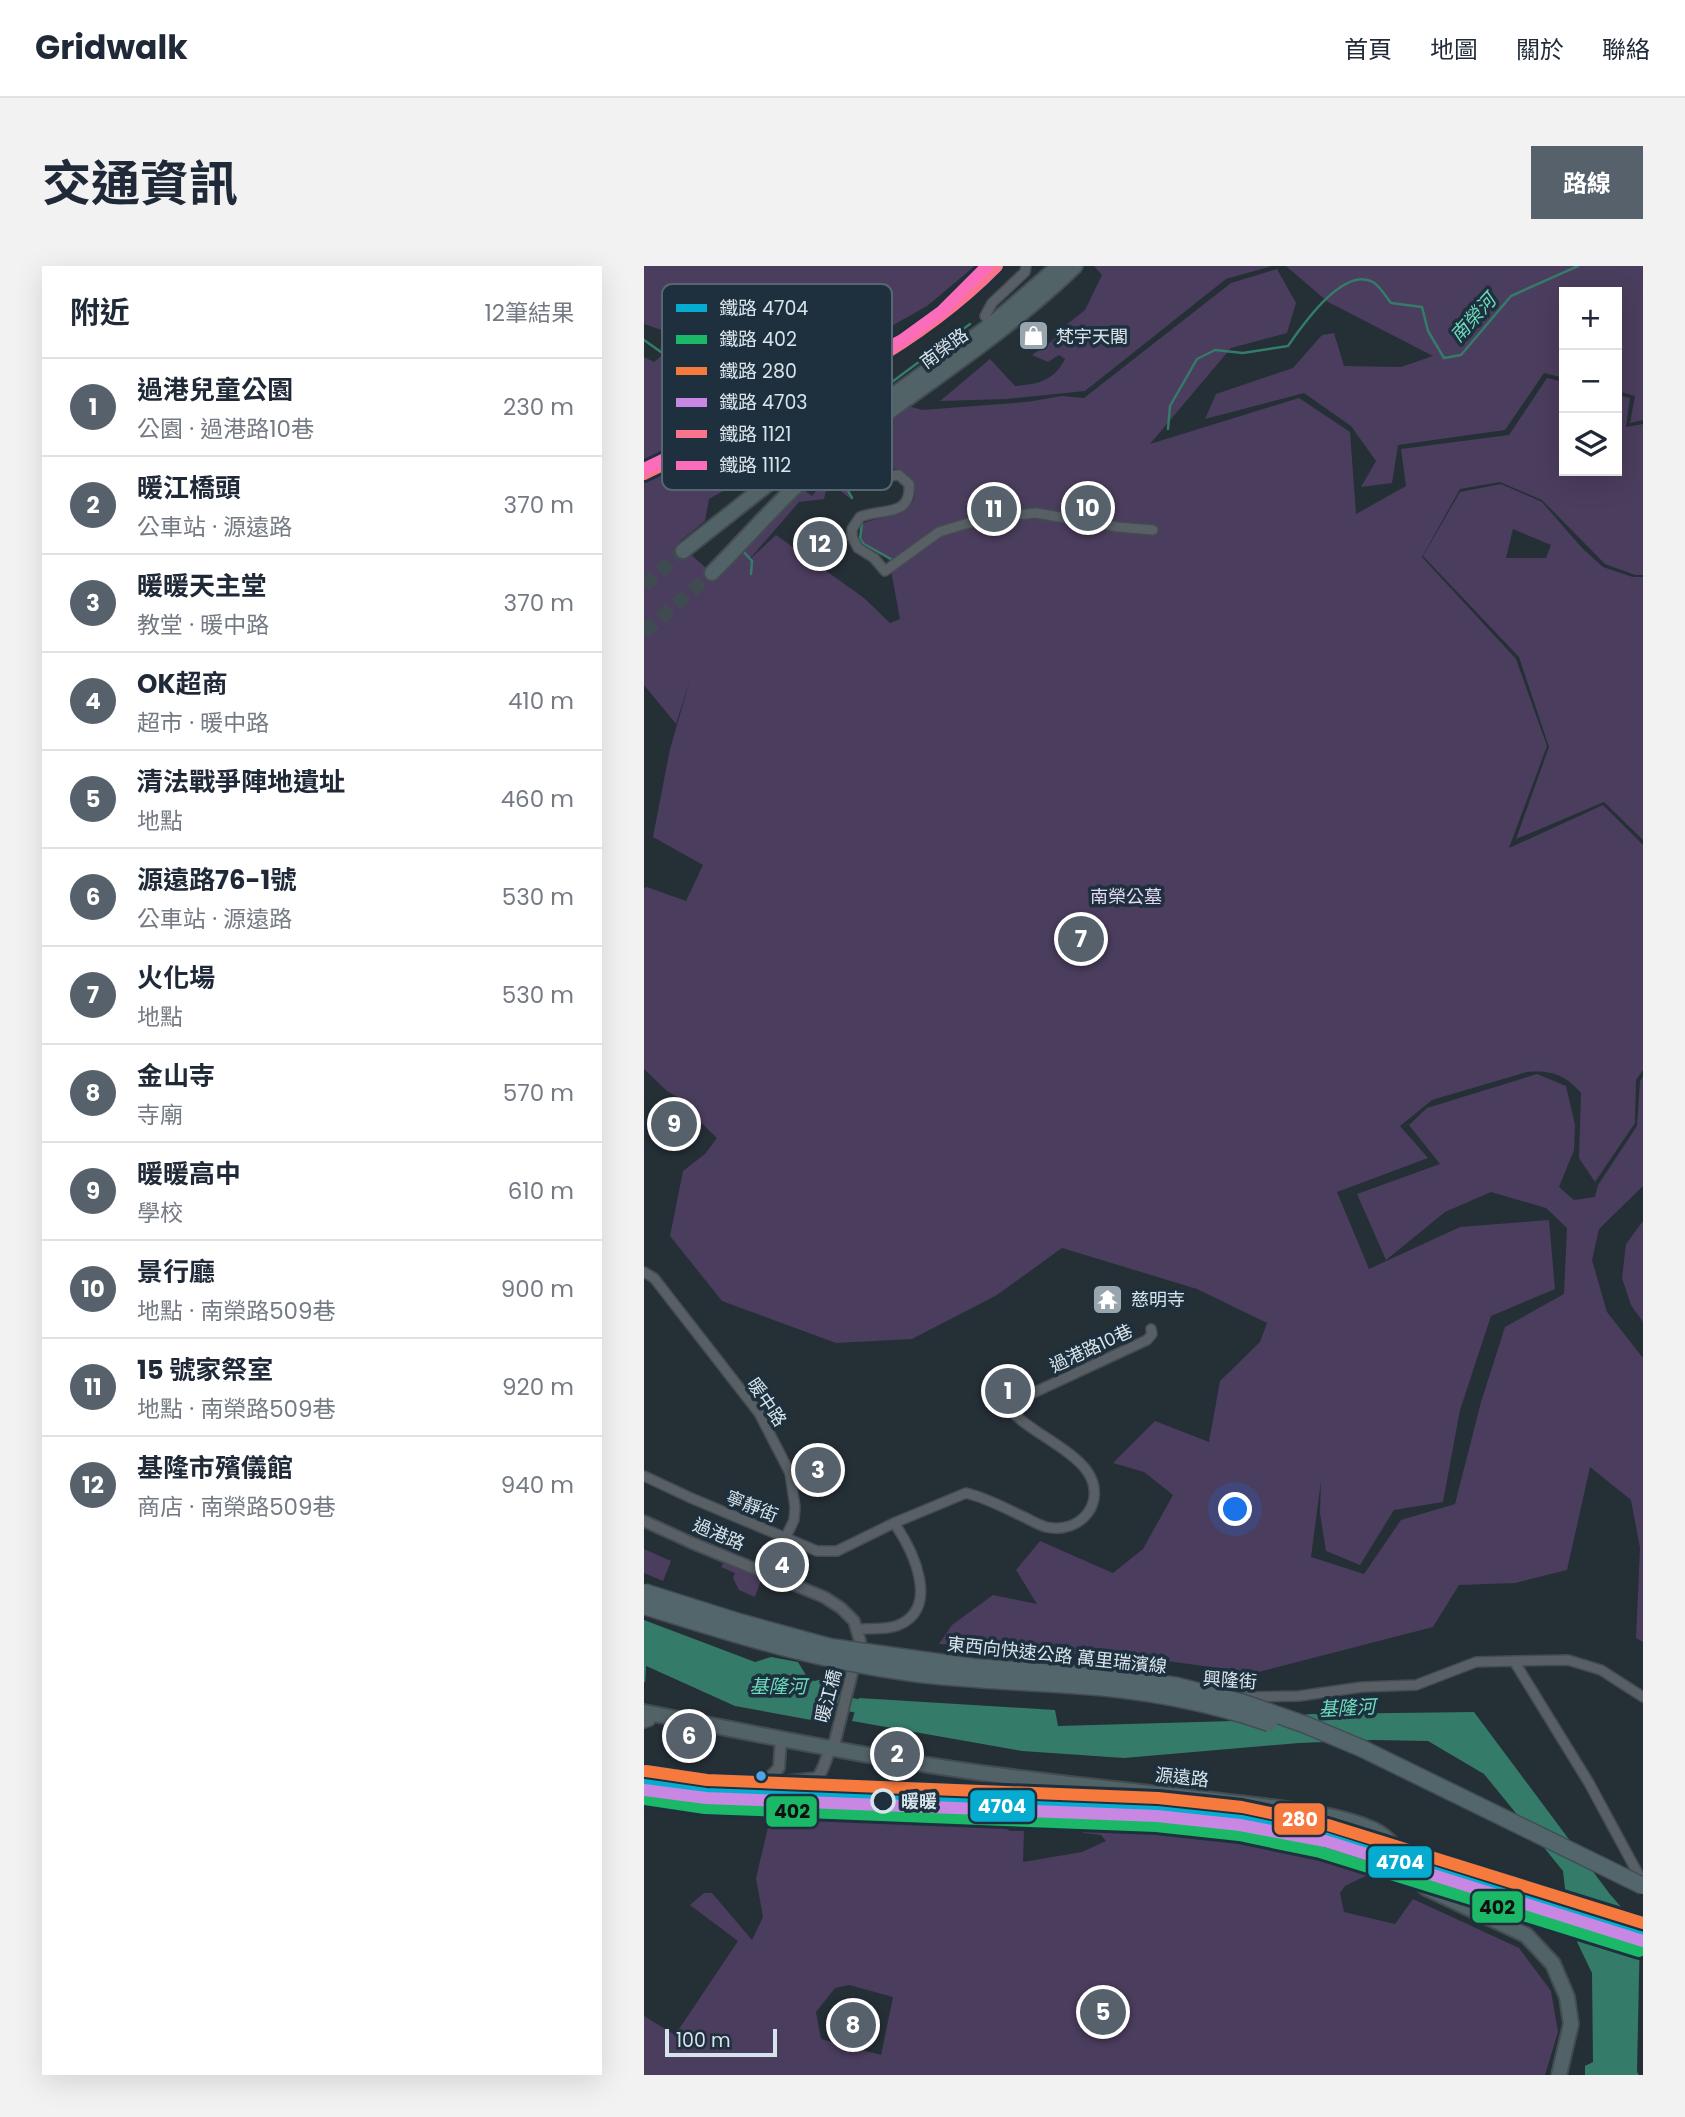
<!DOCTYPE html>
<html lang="zh-TW">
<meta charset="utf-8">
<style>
body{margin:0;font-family:Poppins,"Noto Sans TC",sans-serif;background:#f2f2f3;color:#1f2937}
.controls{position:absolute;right:21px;top:21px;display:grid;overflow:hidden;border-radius:0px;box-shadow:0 7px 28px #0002}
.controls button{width:63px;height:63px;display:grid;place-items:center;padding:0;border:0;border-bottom:2px solid #e0e1e3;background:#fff;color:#1f2937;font:35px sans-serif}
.scale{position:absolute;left:21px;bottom:18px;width:112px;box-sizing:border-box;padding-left:7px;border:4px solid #d8e4ec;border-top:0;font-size:19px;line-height:24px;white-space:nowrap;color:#d8e4ec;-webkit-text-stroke:5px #1e303d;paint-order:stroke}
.you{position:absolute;left:592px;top:1244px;width:24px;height:24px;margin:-18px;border:5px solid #fff;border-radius:50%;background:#1a73e8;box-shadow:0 0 0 10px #1a73e833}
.badge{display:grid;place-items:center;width:46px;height:46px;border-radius:50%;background:#56616c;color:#fff;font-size:23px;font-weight:700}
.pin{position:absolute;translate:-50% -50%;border:4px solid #fff;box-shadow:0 2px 7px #0006}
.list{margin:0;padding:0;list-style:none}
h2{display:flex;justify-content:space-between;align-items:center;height:91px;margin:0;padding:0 28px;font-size:30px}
h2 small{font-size:23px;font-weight:400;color:#747a83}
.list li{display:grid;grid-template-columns:46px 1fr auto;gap:21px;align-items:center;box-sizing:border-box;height:98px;padding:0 28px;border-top:2px solid #e0e1e3}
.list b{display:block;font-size:26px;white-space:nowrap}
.list p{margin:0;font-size:23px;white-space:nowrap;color:#747a83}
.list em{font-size:23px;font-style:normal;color:#747a83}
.icon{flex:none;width:38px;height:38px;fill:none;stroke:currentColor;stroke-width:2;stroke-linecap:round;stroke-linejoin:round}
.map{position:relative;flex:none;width:999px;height:1809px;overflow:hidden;border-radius:0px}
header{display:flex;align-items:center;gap:42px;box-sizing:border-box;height:98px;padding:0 35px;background:#fff;border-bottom:2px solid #e0e1e3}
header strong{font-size:33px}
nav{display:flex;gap:38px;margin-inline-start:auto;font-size:24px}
.intro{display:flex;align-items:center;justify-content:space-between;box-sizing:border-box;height:168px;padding:0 42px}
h1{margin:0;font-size:49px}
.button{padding:18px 32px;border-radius:0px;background:#56616c;color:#fff;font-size:24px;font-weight:700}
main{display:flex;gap:42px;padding:0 42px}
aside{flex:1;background:#fff;border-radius:0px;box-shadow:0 7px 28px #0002}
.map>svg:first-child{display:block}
.green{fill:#4b3d5d;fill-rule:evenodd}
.water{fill:#347b69}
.pier{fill:#252f36}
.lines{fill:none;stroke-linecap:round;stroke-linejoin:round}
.stream{stroke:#347b69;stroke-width:2.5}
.river{stroke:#347b69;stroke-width:14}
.primary-tunnel{stroke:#404a51;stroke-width:14;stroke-dasharray:14 7;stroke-linecap:butt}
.minor-casing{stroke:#434c52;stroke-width:12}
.tertiary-casing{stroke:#434c52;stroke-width:14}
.primary-casing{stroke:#434c52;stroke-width:18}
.minor{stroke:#586065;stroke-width:9}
.tertiary{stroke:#586065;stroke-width:10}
.primary{stroke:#526368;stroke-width:14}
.trunk-bridge-casing{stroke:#434c52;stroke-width:19;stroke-linecap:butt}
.trunk-bridge{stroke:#52666c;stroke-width:16}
.rail-1-casing{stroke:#1e303d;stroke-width:18}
.rail-2-casing{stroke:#1e303d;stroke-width:18}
.rail-3-casing{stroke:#1e303d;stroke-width:18}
.rail-4-casing{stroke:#1e303d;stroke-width:18}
.rail-5-casing{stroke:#1e303d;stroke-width:18}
.rail-6-casing{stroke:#1e303d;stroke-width:18}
.rail-1{stroke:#06acd0;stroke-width:12}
.rail-2{stroke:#1ab867;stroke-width:12}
.rail-3{stroke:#f6793e;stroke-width:12}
.rail-4{stroke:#c787e3;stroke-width:12}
.rail-5{stroke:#fc738d;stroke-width:12}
.rail-6{stroke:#fb6dba;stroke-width:12}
.bus-dot{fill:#53a3e8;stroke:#1e303d;stroke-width:2.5}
.stop-dot{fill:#1e303d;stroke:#d8e4ec;stroke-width:3.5}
.labels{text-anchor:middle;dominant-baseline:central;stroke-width:7;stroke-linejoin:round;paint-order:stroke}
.poi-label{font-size:18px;fill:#d8e4ec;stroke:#1e303d;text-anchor:start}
.street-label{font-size:18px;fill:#d8e4ec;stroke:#1e303d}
.park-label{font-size:18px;fill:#e5d7f6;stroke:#1e303d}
.stop-label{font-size:18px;font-weight:bold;fill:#d8e4ec;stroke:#1e303d;text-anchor:start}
.water-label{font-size:19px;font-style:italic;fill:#6cdcbd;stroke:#1e303d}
.key{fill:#1e303d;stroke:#566672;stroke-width:2}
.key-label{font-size:19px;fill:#d8e4ec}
.line-badge{stroke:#1e303d;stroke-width:2.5}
.badge-label{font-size:19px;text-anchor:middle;font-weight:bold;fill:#fff}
.pale-badge-label{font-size:19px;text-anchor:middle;font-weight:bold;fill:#111}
</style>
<header>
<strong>Gridwalk</strong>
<nav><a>首頁</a><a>地圖</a><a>關於</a><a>聯絡</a></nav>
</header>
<div class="intro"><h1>交通資訊</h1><a class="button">路線</a></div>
<main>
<aside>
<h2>附近<small>12筆結果</small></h2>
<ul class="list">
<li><span class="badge">1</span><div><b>過港兒童公園</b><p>公園 · 過港路10巷</p></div><em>230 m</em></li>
<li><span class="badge">2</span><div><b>暖江橋頭</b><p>公車站 · 源遠路</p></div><em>370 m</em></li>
<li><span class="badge">3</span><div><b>暖暖天主堂</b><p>教堂 · 暖中路</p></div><em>370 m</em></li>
<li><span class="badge">4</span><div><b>OK超商</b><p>超市 · 暖中路</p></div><em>410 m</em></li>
<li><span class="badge">5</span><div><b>清法戰爭陣地遺址</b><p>地點</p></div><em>460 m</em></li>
<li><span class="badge">6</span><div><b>源遠路76-1號</b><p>公車站 · 源遠路</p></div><em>530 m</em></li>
<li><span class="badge">7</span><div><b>火化場</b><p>地點</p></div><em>530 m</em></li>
<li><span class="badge">8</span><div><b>金山寺</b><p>寺廟</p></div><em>570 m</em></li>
<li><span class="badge">9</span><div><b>暖暖高中</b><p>學校</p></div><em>610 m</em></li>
<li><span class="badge">10</span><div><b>景行廳</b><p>地點 · 南榮路509巷</p></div><em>900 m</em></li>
<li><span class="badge">11</span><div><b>15 號家祭室</b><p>地點 · 南榮路509巷</p></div><em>920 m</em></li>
<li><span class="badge">12</span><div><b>基隆市殯儀館</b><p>商店 · 南榮路509巷</p></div><em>940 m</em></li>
</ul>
</aside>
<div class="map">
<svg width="999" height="1809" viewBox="0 0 999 1809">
<rect width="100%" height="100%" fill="#252f36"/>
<!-- green -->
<g class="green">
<path d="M0 0H331L283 40 168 105 180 139 168 150 170 162 151 167 115 148 107 138 111 126C99 107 95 79 79 64 72 58 63 52 56 47L21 65 0 58Z"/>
<path d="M450 0H628L582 13 441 125 362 133 296 135 346 93 371 120C394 118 410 115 421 93L415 89 404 96 388 89 409 74 422 59 441 44 458 9Z"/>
<path d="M642 0H999V154L986 157 991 130 973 125V26H920V112L900 107 861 164 754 179 748 217 717 221 732 195 707 160 660 127 561 153 572 128 649 102 678 69 690 67 700 100 757 101 789 90 684 36Z"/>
<path d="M633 3 652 37 643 67 587 82 506 178 655 132 706 166 712 248 762 220 757 183 865 169 903 112 920 116V205H973V129L986 132 982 161 999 158V309H991L961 298 898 234 856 216 816 223 778 291 872 393 903 480 865 582 959 539 999 579V804L992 814 991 857 951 916 935 892 937 827C921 809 908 804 883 806L788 834 756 860 784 892 693 926 725 1003 816 961 905 954 911 1023 847 1050 816 1144 799 1236 750 1244 716 1299 682 1285 676 1247 677 1215 667 1291 720 1308 757 1254 811 1238 837 1136 861 1061 920 1028 923 962 902 942 847 926 801 946 742 994 713 928 796 898 765 859 783 842 893 808 922 820 931 859 930 884 915 921 930 934 951 931 954 919 993 860 996 815 999 811V920L955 963 948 994 963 1046 999 1092V1376L992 1372 996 1282 987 1234 946 1201 923 1304 871 1317 815 1319 789 1361 611 1407 508 1393 295 1378 308 1359 349 1329 393 1338 372 1304 396 1275 469 1307 499 1283 529 1229 500 1206 469 1197 511 1155 565 1176 576 1115 616 1076 623 1057 553 1023 418 982 353 1029 268 1073 192 1077 78 1035 26 970 39 905 61 888 73 872 45 845 42 836 23 825 0 803V622L3 621 42 635 59 599 9 571 26 483 46 414 32 458 0 419V91L10 96 21 87C34 98 43 108 61 99L62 129 136 177 128 197 65 233 61 255 34 277 72 311 157 222 168 230 180 215 174 207 186 198 201 207 207 233 194 223 182 225 180 233 155 236 103 296 132 269 220 332 246 357 256 353 245 294 217 277V258C235 250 277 251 270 221 268 214 264 207 257 204 242 199 228 208 213 200V181L221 170 261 139 278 144 383 136 418 130 440 132 587 17Z"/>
<path d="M857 218 898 236 938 282 959 301 989 311H999V574L960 536 872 573 905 481 875 391 779 290 816 226ZM869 263 907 279 902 292H862Z"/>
<path d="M999 955V1056L987 1039 978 1012 982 978Z"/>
<path d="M349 1113 391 1122 371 1129 363 1139 346 1130Z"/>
<path d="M0 1283 27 1295 19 1315 0 1307Z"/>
<path d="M81 1294 119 1308 111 1331 95 1324 89 1312 91 1307 77 1301Z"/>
<path d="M136 1543 214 1548 342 1551 366 1565H380L379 1596 438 1586 462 1575 457 1569 439 1567 437 1556 619 1564 728 1597 732 1605 701 1620 696 1627 700 1646 751 1658 769 1633 875 1682 907 1725 914 1766 901 1809H0V1750L31 1769 94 1675 46 1639 60 1627H68L108 1674 119 1651 112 1612 126 1553ZM205 1719 249 1731 237 1789 177 1773 172 1746 191 1722Z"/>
</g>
<!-- water -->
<g class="water">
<path d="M0 1354 111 1396 127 1391 154 1396 165 1414 171 1415 184 1411 191 1424 178 1456 91 1440 0 1399Z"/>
<path d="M215 1432 411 1444 414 1460 588 1455 668 1448 830 1446 965 1627 996 1663 993 1806 995 1809H941V1800L949 1796 948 1707 925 1659 919 1605 840 1508 784 1475 730 1474 655 1477 480 1492 378 1485 208 1455Z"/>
</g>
<!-- pier -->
<path class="pier" d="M920 1642 999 1666V1679L921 1655Z"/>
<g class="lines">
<!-- stream -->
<g class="stream">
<path d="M0 74 17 86H46L60 101 64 111 65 130 70 137 85 143 104 161 125 174H134"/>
<path d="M524 163 526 140 553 93 571 84 599 87 644 80C658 60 699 0 729 16 736 20 742 31 747 37L778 41 784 65 800 92 817 89 867 30 934 0"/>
<path d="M178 168V160L187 156 204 139 225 133 326 58"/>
<path d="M140 172 177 160"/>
<path d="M182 201 200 217 208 232"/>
<path d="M218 257 216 273 220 278 247 293"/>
<path d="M98 284 108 295 107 308"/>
<path d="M0 1415 1 1397"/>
</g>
<!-- river -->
<path class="river" d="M169 1431 228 1443"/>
<!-- primary-tunnel -->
<g class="primary-tunnel">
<path d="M0 320 39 285"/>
<path d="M0 366 68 307"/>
</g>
<defs>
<g id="minor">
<path d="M349 60 341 50 348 37 381 6 382 0"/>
<path d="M182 172C191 184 205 205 219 210 229 213 244 210 255 209L265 218C268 252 237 242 216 251L208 263V271L214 282 230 292 241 305 295 266 321 258 361 250 392 247 474 261 509 264"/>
<path d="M0 1006 10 1012 115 1147 146 1207 151 1241 150 1254 124 1308"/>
<path d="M0 1210 47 1232 173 1285H193L250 1257"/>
<path d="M213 1363C225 1362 240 1364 252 1360 298 1344 269 1284 250 1257L322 1227C343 1232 363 1243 382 1252 388 1255 395 1259 402 1261 437 1269 464 1235 443 1205 428 1184 390 1167 370 1148L371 1139 376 1133 503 1074 508 1068 507 1063"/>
<path d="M870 1395 924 1394 957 1404 999 1431"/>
<path d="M598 1431 655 1430 718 1421 772 1419 832 1396 870 1395 945 1517 999 1617"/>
<path d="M0 1457 6 1455"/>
</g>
<g id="tertiary">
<path d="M0 1255 48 1277 180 1331 197 1342 210 1355 216 1375 191 1475C182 1486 182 1502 173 1512L87 1521 17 1517 0 1513"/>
<path d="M117 1515 125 1512 135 1502 137 1472"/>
</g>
<g id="primary">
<path d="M39 285 182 172 214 150 237 138 348 58 415 0"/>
<path d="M68 307C108 267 145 222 190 187 270 124 358 71 431 0"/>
<path d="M0 1446C128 1471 256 1498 385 1513 461 1523 536 1529 611 1539 650 1544 694 1548 730 1564 756 1577 762 1605 782 1622L882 1669 909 1698 923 1731 927 1758 915 1809"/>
</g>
</defs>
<!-- minor casing -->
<use href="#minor" class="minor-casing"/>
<!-- tertiary casing -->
<use href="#tertiary" class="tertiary-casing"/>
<!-- primary casing -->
<use href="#primary" class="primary-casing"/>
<!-- minor -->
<use href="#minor" class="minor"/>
<!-- tertiary -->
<use href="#tertiary" class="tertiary"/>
<!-- primary -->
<use href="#primary" class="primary"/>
<defs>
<g id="trunk-bridge">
<path d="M0 1326 95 1356 186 1381 329 1401 480 1412 533 1420 600 1437 662 1459 717 1482 999 1620"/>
<path d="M0 1340C90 1368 174 1395 268 1407 321 1414 374 1415 427 1419 493 1423 562 1435 625 1457"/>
</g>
</defs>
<!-- trunk-bridge casing -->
<use href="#trunk-bridge" class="trunk-bridge-casing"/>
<!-- trunk-bridge -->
<use href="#trunk-bridge" class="trunk-bridge"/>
<defs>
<path id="rail-1" d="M0 1519 62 1528 513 1546 597 1555 680 1572 999 1672"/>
<path id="rail-2" d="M0 1533 61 1542 512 1560 595 1569 676 1586 995 1685"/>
<path id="rail-3" d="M2 1505 63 1514 514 1532 598 1541 684 1559 999 1657"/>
<path id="rail-4" d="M0 1524 62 1532 513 1550 596 1559 681 1575 999 1675"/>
<path id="rail-5" d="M0 208C124 148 255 100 353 0"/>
<path id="rail-6" d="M0 203 171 121 258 74 298 45 343 0"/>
</defs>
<!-- rail-1 casing -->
<use href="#rail-1" class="rail-1-casing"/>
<!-- rail-2 casing -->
<use href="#rail-2" class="rail-2-casing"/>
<!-- rail-3 casing -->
<use href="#rail-3" class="rail-3-casing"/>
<!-- rail-4 casing -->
<use href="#rail-4" class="rail-4-casing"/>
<!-- rail-5 casing -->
<use href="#rail-5" class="rail-5-casing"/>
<!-- rail-6 casing -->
<use href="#rail-6" class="rail-6-casing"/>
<!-- rail-1 -->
<use href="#rail-1" class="rail-1"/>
<!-- rail-2 -->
<use href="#rail-2" class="rail-2"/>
<!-- rail-3 -->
<use href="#rail-3" class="rail-3"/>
<!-- rail-4 -->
<use href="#rail-4" class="rail-4"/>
<!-- rail-5 -->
<use href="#rail-5" class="rail-5"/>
<!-- rail-6 -->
<use href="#rail-6" class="rail-6"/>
</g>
<!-- icons -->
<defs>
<symbol id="shop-square" viewBox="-11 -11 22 22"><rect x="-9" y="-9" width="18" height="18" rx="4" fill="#99a5ac" stroke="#1e303d"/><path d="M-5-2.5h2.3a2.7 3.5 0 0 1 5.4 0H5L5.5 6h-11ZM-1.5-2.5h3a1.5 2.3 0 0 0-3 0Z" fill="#fff"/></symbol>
<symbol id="temple-square" viewBox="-11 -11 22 22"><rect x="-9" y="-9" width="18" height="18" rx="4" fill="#99a5ac" stroke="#1e303d"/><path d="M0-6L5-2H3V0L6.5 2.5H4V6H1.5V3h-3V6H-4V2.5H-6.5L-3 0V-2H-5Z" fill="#fff"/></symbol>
</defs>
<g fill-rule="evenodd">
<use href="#shop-square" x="372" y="52" width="35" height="35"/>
<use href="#temple-square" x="446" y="1016" width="35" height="35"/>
</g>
<!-- markers -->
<circle class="bus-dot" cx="117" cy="1510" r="6"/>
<circle class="stop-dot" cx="239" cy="1535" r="11"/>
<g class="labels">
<!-- poi labels -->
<g class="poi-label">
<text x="412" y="70">梵宇天閣</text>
<text x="487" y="1033">慈明寺</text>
</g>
<!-- street labels -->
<g class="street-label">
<text transform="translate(300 82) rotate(-36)">南榮路</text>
<text transform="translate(447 1082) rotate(-25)">過港路10巷</text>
<text transform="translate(123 1136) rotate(56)">暖中路</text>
<text transform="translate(108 1240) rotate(22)">寧靜街</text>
<text transform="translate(75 1268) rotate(23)">過港路</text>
<text transform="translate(413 1389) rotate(6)">東西向快速公路 萬里瑞濱線</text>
<text transform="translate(586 1414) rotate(4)">興隆街</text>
<text transform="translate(184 1430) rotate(-75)">暖江橋</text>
<text transform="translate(538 1511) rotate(6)">源遠路</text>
</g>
<!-- park labels -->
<g class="park-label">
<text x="482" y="630">南榮公墓</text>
</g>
<!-- stop labels -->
<g class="stop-label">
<text x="257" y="1535">暖暖</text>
</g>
<!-- water labels -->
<g class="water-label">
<text transform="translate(829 52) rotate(-48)">南榮河</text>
<text x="134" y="1420">基隆河</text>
<text transform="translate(703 1442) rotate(-3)">基隆河</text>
</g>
</g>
<!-- legend -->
<rect x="18" y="18" width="230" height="206" rx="10" class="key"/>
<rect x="32" y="38" width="31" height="8" fill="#06acd0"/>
<rect x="32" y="69" width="31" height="9" fill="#1ab867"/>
<rect x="32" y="101" width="31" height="8" fill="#f6793e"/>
<rect x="32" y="132" width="31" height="9" fill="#c787e3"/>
<rect x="32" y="164" width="31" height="8" fill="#fc738d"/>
<rect x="32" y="195" width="31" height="9" fill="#fb6dba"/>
<g class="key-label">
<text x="75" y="49">鐵路 4704</text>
<text x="75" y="80">鐵路 402</text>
<text x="75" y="112">鐵路 280</text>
<text x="75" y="143">鐵路 4703</text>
<text x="75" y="175">鐵路 1121</text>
<text x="75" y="206">鐵路 1112</text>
</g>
<g class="line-badge">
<rect x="325" y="1523" width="67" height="34" rx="7" fill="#06acd0"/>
<rect x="121" y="1529" width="53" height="33" rx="7" fill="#1ab867"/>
<rect x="629" y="1536" width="53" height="34" rx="7" fill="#f6793e"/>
<rect x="723" y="1579" width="66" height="34" rx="7" fill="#06acd0"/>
<rect x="827" y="1624" width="53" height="34" rx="7" fill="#1ab867"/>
</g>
<g class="badge-label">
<text x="358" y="1547">4704</text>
<text x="656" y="1560">280</text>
<text x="756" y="1603">4704</text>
</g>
<g class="pale-badge-label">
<text x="148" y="1552">402</text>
<text x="853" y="1648">402</text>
</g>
</svg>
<div class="controls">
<button>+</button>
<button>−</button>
<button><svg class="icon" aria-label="layers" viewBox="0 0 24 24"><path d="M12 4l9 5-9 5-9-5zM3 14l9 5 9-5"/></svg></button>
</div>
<div class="scale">100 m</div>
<div class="you"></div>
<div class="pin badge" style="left:364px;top:1125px">1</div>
<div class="pin badge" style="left:253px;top:1488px">2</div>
<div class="pin badge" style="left:174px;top:1204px">3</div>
<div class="pin badge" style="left:138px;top:1299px">4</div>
<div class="pin badge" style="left:459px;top:1746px">5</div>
<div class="pin badge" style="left:45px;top:1470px">6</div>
<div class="pin badge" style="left:437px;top:673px">7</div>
<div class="pin badge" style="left:209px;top:1759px">8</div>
<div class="pin badge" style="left:30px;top:858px">9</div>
<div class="pin badge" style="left:444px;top:242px">10</div>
<div class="pin badge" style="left:350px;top:243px">11</div>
<div class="pin badge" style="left:176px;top:278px">12</div>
</div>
</main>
